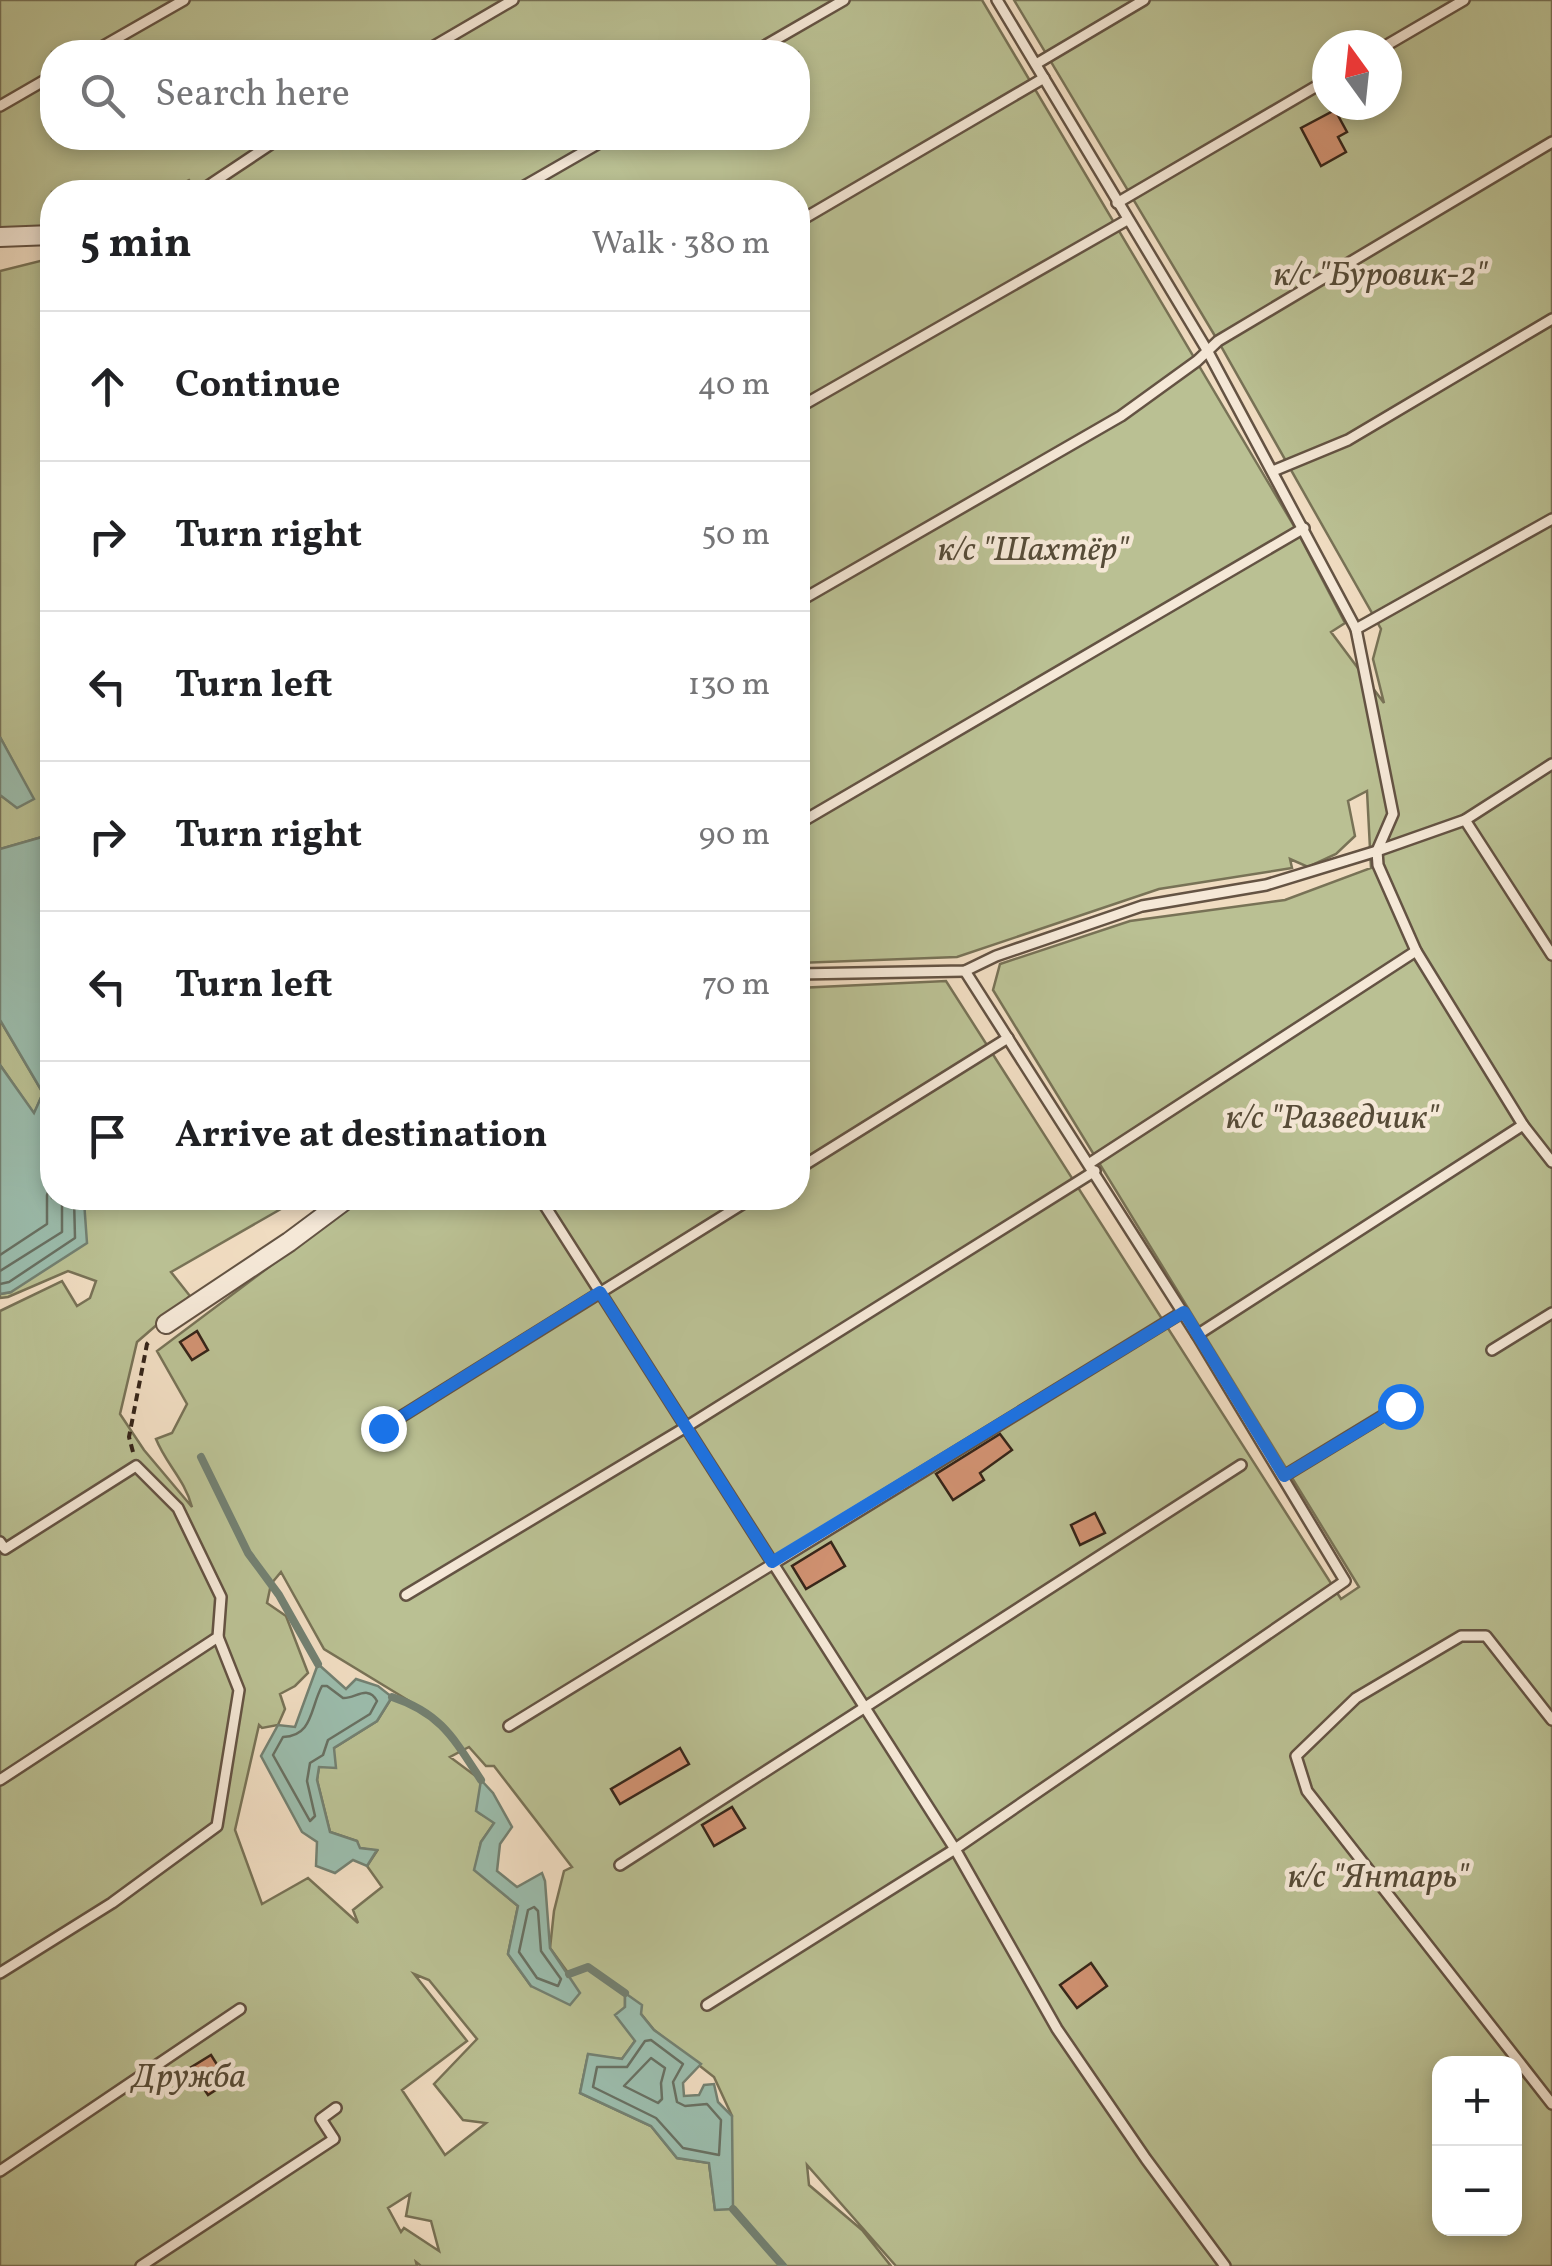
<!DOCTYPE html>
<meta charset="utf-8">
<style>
body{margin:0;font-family:Vollkorn,serif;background:#f6f6f6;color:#202124}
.controls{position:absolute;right:30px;bottom:30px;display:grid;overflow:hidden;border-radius:20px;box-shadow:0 5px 15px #0003}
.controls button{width:90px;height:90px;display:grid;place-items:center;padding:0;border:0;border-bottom:2px solid #e0e0e0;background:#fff;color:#202124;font:50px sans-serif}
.compass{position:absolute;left:1312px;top:30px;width:90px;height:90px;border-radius:50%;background:#fff;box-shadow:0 5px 15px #0003;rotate:345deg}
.stop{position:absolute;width:30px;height:30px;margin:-22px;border:8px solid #1a73e8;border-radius:50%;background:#fff}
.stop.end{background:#1a73e8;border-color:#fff;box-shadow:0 2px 10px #0008}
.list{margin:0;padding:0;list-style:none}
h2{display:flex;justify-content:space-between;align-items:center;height:130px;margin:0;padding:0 40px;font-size:42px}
h2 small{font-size:32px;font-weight:400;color:#757577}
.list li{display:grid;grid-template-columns:65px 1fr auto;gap:30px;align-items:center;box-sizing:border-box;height:150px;padding:0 40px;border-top:2px solid #e0e0e0}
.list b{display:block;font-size:38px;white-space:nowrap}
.list em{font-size:32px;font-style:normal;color:#757577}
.icon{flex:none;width:55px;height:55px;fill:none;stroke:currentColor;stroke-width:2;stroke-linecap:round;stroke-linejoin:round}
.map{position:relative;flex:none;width:1552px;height:2266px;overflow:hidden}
.search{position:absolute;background:#fff;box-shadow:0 5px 15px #0003;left:40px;top:40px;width:770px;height:110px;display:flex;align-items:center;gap:25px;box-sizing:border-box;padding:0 35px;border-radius:40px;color:#757577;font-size:38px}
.panel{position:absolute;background:#fff;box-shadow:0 5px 15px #0003;left:40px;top:180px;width:770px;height:1030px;border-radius:40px}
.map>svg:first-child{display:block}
.green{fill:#bac093;stroke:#787256;stroke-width:2.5;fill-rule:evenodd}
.water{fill:#9bbcac;stroke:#738071;stroke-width:2.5}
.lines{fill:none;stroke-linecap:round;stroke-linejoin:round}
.shore{stroke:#687062;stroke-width:2.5}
.stream{stroke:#738071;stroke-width:8}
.building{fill:#d19272;stroke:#362519;stroke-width:2.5}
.lane-casing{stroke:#645343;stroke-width:14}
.street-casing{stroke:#645343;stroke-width:22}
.path{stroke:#362519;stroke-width:4;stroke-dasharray:8 5;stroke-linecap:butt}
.lane{stroke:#f5e8d7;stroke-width:9}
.street{stroke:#f5e8d7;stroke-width:18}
.route{stroke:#1a73e8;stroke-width:12}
.labels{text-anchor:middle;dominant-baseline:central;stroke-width:9;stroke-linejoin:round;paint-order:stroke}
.park-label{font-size:35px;font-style:italic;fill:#574c38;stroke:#f5e8d7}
</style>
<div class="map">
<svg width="1552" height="2266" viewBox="0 0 1552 2266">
<rect width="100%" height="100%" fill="#f0dcc1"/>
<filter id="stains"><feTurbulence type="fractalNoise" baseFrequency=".002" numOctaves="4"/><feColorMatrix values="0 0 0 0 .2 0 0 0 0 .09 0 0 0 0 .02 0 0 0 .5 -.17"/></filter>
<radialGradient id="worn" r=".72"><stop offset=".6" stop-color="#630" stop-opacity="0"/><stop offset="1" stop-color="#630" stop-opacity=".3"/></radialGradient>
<!-- green -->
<g class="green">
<path d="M0 0H982L1297 531 1345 623 1331 632 1384 703 1373 659 1381 629 1218 341 1014 0H1552V2266H896L807 2165 809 2185 862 2230 891 2266H421L416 2262 417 2266H0V1311L62 1281 77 1306 90 1298 96 1281 68 1271 8 1297 0 1298V1294L11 1292 84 1201 80 1198H300L171 1272 190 1296 137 1342 120 1414 144 1450 192 1507C185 1480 166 1464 156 1439L172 1433 187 1404 157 1351 361 1198H798V988L946 981 1341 1599 1359 1587 993 990 1000 964 1130 921 1285 900 1371 868 1367 791 1348 801 1355 836 1336 854 1308 867 1290 859 1292 868 1159 889 957 957 798 963V192H198L189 180 165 192H52V225L0 230ZM1327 45H1387V105H1327ZM52 52H798V138H52ZM281 1572 324 1649 411 1702 392 1697 377 1721 334 1748 319 1766 317 1780 330 1832 357 1841 359 1848 377 1851 367 1866 382 1887 353 1910 358 1923 308 1878 262 1904 235 1830 259 1725 262 1728 278 1725 285 1709 280 1694 295 1686 308 1673 286 1616 267 1603 271 1584ZM469 1747 486 1766H494L572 1867 564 1871 554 1911 550 1948 569 1974 531 1986 508 1954 518 1906 475 1870 481 1842 495 1822 479 1813 481 1780 450 1757ZM414 1974 429 1980 477 2039 434 2084 463 2120 486 2123 445 2155 402 2090 467 2041ZM625 1994 654 2030 714 2077 732 2116 715 2210 709 2163 677 2158 651 2126 580 2093 588 2055 622 2059 635 2041 625 2008ZM1440 2064H1514V2228H1440ZM410 2194 406 2216 431 2221 439 2251 404 2228 401 2232 388 2208Z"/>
<path d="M52 258V282L50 284 52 290V571L43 558 52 588V852L42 837 0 849V795L17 807 33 799 0 737V271Z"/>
<path d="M0 1020 43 1093 34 1114 0 1065Z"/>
</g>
<!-- water -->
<g class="water">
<path d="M0 737 34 799 17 808 0 795Z"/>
<path d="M42 837 52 852V1198H80L84 1201 87 1243 11 1292 0 1294V1065L34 1113 43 1093 0 1020V849Z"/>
<path d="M318 1664 346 1689 356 1679 378 1686 392 1697 377 1721 334 1748 336 1768 319 1767 317 1780 330 1832 357 1841 360 1848 377 1850 367 1866 353 1860 335 1873 316 1866 317 1842 302 1832 261 1756 278 1725 295 1727Z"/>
<path d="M481 1780 493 1793 512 1827 500 1844 497 1871 517 1887 542 1873 545 1881 550 1948 580 1993 570 2005 531 1986 508 1954 518 1906 474 1870 481 1842 494 1823 476 1811Z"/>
<path d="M625 1993 642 2005 641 2014 654 2030 701 2064 683 2083 684 2096 699 2095 704 2085 714 2084 718 2102 732 2116 733 2209 715 2210 709 2163 677 2158 651 2126 580 2093 588 2054 622 2059 635 2041 615 2015 625 2007Z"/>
</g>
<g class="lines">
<!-- shore -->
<g class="shore">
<path d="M0 1255 47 1224V1195L52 1179"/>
<path d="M0 1271 62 1232V1198"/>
<path d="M0 1284 9 1282 75 1238 74 1198"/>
<path d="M322 1686H327L343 1698C355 1699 368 1684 377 1701L370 1714 328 1740 323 1755 310 1763 307 1781 315 1816 310 1821 273 1755 283 1737C313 1736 310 1708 322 1686Z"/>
<path d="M534 1907 538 1911 541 1951 561 1979 558 1986 537 1978 519 1952 528 1910Z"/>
<path d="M651 2040 683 2064 673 2082 677 2102 685 2106 707 2104 721 2120 719 2155 683 2148 656 2118 593 2087 597 2067H627L645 2041Z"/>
<path d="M651 2058 665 2068 661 2083 662 2099 658 2103 624 2086Z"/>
</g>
<!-- stream -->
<g class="stream">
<path d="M201 1457 248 1553 279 1595 318 1664"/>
<path d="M392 1697C441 1713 454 1739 481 1780"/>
<path d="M569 1974 588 1967 625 1993"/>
<path d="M733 2209 783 2266"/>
</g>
</g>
<!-- building -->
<g class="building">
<path d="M1335 110 1347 132 1338 137 1346 152 1321 166 1301 128Z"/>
<path d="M197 1331 208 1350 192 1360 180 1342Z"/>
<path d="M1000 1434 1012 1450 980 1473 984 1480 953 1500 936 1474Z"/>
<path d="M1095 1513 1105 1533 1080 1545 1071 1525Z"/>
<path d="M831 1542 845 1566 806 1589 792 1566Z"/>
<path d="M680 1748 689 1764 620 1804 611 1789Z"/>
<path d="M732 1807 745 1828 714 1846 702 1825Z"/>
<path d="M1091 1963 1107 1986 1077 2008 1060 1985Z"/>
<path d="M211 2055 228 2082 208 2095 190 2068Z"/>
</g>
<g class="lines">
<defs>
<g id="lane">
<path d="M997 0 1207 350 1356 629 1393 814 1377 851 1465 820 1552 955"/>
<path d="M1387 45 1464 0"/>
<path d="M93 52 184 0"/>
<path d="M424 52 513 0"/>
<path d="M754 52 844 0"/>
<path d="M1036 64 1144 0"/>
<path d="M0 106 52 76"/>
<path d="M199 192 280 138"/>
<path d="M514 192 608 138"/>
<path d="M1117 203 1327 80"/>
<path d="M798 222 1044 78"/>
<path d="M798 408 1127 220"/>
<path d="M1273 471 1348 440 1552 319"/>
<path d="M798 602 1121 416 1197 361 1218 341 1552 142"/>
<path d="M1356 629 1552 519"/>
<path d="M1465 820 1552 764"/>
<path d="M798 824 1304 528"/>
<path d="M798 974 965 971 996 956 1142 906 1266 885 1377 851 1378 865 1416 951 1523 1125 1552 1162"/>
<path d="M1090 1163 1416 951"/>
<path d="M798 1169 1008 1038"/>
<path d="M540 1198 955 1849 1345 1581 1197 1335 965 971"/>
<path d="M1197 1335 1523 1125"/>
<path d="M1492 1350 1552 1313"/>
<path d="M383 1428 752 1198"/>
<path d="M1284 1476 1399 1406"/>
<path d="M0 1542 5 1549 136 1466 178 1508 221 1597 218 1637 0 1780"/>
<path d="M406 1595 686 1427 1095 1171"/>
<path d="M1552 1720 1486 1636H1461L1356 1698 1296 1756 1307 1791 1552 2104"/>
<path d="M509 1726 1183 1312"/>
<path d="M620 1865 1241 1465"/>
<path d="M0 1973 112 1903 217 1826 239 1690 218 1637"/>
<path d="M707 2005 955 1849 1057 2029 1146 2159 1225 2266"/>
<path d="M0 2171 240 2009"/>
<path d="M141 2266 334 2139 321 2119 336 2108"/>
</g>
<g id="street">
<path d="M0 237 52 235"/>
<path d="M166 1324 289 1242 348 1198"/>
</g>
</defs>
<!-- lane casing -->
<use href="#lane" class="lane-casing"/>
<!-- street casing -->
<use href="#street" class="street-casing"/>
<!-- path -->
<path class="path" d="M133 1452 129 1437 147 1344 151 1340"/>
<!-- lane -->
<use href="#lane" class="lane"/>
<!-- street -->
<use href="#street" class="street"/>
</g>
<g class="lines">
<!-- route -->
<path class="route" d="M383 1428 600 1292 772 1562 1184 1312 1284 1476 1400 1406"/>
</g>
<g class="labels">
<!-- park labels -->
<g class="park-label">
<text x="1380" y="276">к/с "Буровик-2"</text>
<text x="1033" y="551">к/с "Шахтёр"</text>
<text x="1332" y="1119">к/с "Разведчик"</text>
<text x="1378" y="1878">к/с "Янтарь"</text>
<text x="189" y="2078">Дружба</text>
</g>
</g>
<rect width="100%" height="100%" filter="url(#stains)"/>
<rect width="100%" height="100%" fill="url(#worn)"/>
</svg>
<div class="controls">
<button>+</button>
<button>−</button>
</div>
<svg class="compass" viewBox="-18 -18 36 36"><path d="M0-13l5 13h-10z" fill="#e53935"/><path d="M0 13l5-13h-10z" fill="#757577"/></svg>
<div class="stop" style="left:1400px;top:1406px"></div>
<div class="stop end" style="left:383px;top:1428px"></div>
<div class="search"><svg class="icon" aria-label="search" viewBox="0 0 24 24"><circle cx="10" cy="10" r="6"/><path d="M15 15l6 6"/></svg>Search here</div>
<section class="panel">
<h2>5 min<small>Walk · 380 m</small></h2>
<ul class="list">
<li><svg class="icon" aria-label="ahead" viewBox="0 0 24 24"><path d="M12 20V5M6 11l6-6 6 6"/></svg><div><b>Continue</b></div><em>40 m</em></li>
<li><svg class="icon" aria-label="right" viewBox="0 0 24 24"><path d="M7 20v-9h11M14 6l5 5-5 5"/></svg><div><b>Turn right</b></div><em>50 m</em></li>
<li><svg class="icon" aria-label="left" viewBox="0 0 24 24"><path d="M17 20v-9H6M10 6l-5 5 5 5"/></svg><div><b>Turn left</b></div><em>130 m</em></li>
<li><svg class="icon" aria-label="right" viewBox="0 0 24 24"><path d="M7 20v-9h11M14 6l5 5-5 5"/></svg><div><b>Turn right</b></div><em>90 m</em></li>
<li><svg class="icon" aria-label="left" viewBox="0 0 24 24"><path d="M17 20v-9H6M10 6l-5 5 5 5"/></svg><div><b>Turn left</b></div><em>70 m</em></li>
<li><svg class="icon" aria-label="arrive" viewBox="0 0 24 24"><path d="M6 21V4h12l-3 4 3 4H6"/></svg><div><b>Arrive at destination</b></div></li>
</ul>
</section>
</div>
